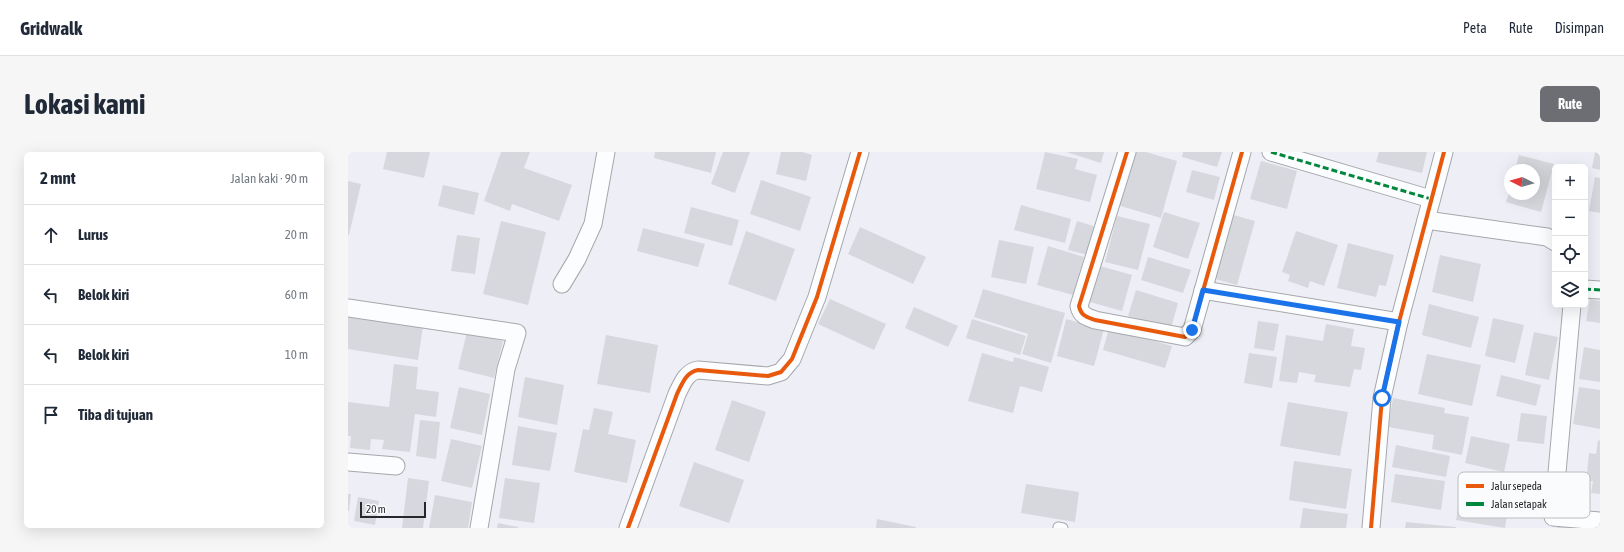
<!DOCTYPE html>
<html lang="id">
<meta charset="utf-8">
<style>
body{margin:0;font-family:"Asap Condensed",sans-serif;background:#f6f6f7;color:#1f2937}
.controls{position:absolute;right:12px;top:12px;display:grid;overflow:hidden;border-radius:6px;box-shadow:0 4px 16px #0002}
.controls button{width:36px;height:36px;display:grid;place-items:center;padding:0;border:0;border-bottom:1px solid #e0e1e3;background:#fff;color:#1f2937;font:20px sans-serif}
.compass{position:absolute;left:1156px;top:12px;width:36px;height:36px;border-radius:50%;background:#fff;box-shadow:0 4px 16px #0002;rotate:275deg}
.scale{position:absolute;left:12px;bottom:10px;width:66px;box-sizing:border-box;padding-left:4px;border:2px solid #27282c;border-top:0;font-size:11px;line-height:14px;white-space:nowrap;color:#27282c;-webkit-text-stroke:3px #fafbfd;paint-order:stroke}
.stop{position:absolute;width:12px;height:12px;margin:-9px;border:3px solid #1a73e8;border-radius:50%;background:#fff}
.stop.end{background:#1a73e8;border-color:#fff;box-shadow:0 1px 4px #0008}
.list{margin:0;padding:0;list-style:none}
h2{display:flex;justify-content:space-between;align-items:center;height:52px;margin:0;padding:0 16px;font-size:17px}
h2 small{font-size:13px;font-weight:400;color:#747a83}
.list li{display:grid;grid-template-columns:26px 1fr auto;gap:12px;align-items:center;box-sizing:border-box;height:60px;padding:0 16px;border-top:1px solid #e0e1e3}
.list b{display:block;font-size:15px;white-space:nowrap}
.list em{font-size:13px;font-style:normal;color:#747a83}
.icon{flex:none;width:22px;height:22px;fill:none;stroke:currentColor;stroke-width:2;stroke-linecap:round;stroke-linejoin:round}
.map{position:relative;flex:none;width:1252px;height:376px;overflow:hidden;border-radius:6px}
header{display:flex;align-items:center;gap:24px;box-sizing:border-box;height:56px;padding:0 20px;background:#fff;border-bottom:1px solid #e0e1e3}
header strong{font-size:19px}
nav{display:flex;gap:22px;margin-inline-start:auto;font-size:14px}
.intro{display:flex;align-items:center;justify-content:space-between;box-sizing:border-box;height:96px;padding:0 24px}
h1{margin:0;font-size:28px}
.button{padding:10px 18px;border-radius:6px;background:#6d6e73;color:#fff;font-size:14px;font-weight:700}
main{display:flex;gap:24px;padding:0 24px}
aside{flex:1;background:#fff;border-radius:6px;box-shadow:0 4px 16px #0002}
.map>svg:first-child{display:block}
.building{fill:#d7d8dd}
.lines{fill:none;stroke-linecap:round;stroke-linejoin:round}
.lane-casing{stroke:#a6a7ac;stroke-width:11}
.street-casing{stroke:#a6a7ac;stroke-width:19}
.lane{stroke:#fcfdfe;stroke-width:9}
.street{stroke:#fcfdfe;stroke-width:17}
.quiet{stroke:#00873e;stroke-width:3;stroke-dasharray:6 3;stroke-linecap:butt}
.cycleway-casing{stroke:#fafbfd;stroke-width:6}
.cycleway{stroke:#e8590c;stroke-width:4}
.route{stroke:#1a73e8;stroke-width:5}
.key{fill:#fafbfd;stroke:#bbbcbe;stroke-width:1}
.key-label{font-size:11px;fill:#27282c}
</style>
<header>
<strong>Gridwalk</strong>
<nav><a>Peta</a><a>Rute</a><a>Disimpan</a></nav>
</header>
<div class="intro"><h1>Lokasi kami</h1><a class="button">Rute</a></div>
<main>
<aside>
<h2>2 mnt<small>Jalan kaki · 90 m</small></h2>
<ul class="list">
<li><svg class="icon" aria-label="ahead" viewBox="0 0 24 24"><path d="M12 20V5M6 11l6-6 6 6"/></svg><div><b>Lurus</b></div><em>20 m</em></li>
<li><svg class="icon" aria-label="left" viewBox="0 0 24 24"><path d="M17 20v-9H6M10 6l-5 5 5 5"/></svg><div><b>Belok kiri</b></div><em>60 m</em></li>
<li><svg class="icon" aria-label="left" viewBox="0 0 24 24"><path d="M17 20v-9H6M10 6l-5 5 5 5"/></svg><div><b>Belok kiri</b></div><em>10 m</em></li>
<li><svg class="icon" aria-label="arrive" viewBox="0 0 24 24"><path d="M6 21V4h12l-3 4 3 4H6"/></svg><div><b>Tiba di tujuan</b></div></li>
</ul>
</aside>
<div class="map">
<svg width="1252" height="376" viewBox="0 0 1252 376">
<rect width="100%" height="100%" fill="#eeeff6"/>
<!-- building -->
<g class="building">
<path d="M39 0H82L76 26 35 17Z"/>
<path d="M153 0H182L176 16 224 33 211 69 164 52 162 59 136 49Z"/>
<path d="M307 0H368L363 21 306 6Z"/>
<path d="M375 0H402L387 41 363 32Z"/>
<path d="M433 0H454L464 3 458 29 428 22Z"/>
<path d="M697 0 730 7 727 17 749 23 742 50 688 37Z"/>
<path d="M718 0H756L753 11Z"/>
<path d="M784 0H798L829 9 813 66 769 53Z"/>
<path d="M835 0H874L869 15 834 5Z"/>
<path d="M1031 0H1079L1074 21 1028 10Z"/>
<path d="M1247 0H1252V18L1244 16Z"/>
<path d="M1171 3 1206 12 1193 60 1158 50 1162 38V42H1186V18H1167Z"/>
<path d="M913 9 949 19 939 57 902 47Z"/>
<path d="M844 18 872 25 866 48 838 40Z"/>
<path d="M1247 25 1252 26V61L1241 59Z"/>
<path d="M413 28 463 45 452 79 402 62Z"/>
<path d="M0 29 13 32 1 83H0Z"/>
<path d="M95 33 131 41 126 63 90 54Z"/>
<path d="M673 53 723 67 717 91 666 78Z"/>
<path d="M343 55 391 68 384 94 336 81Z"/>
<path d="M816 60 852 71 840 107 805 95Z"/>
<path d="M882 62 907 69 889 133 864 126Z"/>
<path d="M769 64 802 72 790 118 757 110Z"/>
<path d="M153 69 198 80 180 153 135 142Z"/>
<path d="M729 69 748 75 740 103 720 98Z"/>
<path d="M512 75 578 105 565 132 500 102Z"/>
<path d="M295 76 357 92 350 115 289 99Z"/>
<path d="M398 79 447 97 428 149 380 132Z"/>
<path d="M948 79 990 93 976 134 962 129 960 136 940 129 942 123 934 120Z"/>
<path d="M109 83 132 86 127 122 103 119Z"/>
<path d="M651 88 686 95 678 132 643 125Z"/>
<path d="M1000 91 1046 103 1038 134 1031 133 1028 145 989 136Z"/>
<path d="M700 94 736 105 725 143 689 133Z"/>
<path d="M1092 103 1133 112 1125 150 1084 140Z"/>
<path d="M800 105 843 118 835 141 793 128Z"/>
<path d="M752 114 784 123 774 159 742 150Z"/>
<path d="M635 137 717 161 703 211 674 202 680 182 626 165Z"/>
<path d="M788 138 830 151 823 176 780 164Z"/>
<path d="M482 147 538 172 526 198 470 172Z"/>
<path d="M1242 147 1252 149V171L1238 169Z"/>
<path d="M1081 152 1131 165 1123 196 1074 183Z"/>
<path d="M566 155 610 174 600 195 557 176Z"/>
<path d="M0 163 75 174 70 208 0 197Z"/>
<path d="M1145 166 1176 173 1167 211 1137 204Z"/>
<path d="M624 167 678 184 672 203 618 186Z"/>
<path d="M718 167 756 177 746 214 709 204Z"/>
<path d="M910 169 931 172 926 199 906 196Z"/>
<path d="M978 172 1006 177 1003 194 1017 196 1013 218 1006 217 1002 235 966 230 968 223 951 220 949 231 931 229 938 183 975 189Z"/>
<path d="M761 176 824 194 817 216 755 198Z"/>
<path d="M119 180 155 189 146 226 110 217Z"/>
<path d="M1186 180 1210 185 1201 228 1177 223Z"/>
<path d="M258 183 310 193 302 241 249 232Z"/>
<path d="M1236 195 1252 198V230L1231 227Z"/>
<path d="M634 201 665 210 666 205 701 215 694 240 672 234 665 261 620 249Z"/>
<path d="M901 201 929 205 924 236 896 231Z"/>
<path d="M1079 202 1133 213 1124 254 1070 242Z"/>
<path d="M46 212 70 215 68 237 91 240 88 265 67 262 62 300 34 297 36 288 23 287 22 298 2 296 3 284H0V250L41 255Z"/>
<path d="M1153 223 1193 233 1188 254 1148 244Z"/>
<path d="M177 225 216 233 209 273 170 265Z"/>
<path d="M111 235 142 242 134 283 102 276Z"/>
<path d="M1231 235 1252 238V277L1225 272Z"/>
<path d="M1045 246 1097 256 1096 261 1121 265 1114 303 1084 297 1086 283 1040 275Z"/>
<path d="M384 248 418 260 401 310 367 298Z"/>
<path d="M940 250 1000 260 992 304 932 294Z"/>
<path d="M246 256 265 260 260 282 288 288 279 331 226 320 235 277 241 278Z"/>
<path d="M1173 261 1199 264 1196 292 1169 289Z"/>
<path d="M72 268 92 270 88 307 68 304Z"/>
<path d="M170 274 209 281 202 319 164 313Z"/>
<path d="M1123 284 1162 292 1156 320 1117 311Z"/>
<path d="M103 287 134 294 124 336 93 329Z"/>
<path d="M1250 288 1252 289V342L1243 341 1245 329H1238L1241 301 1248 302Z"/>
<path d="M1048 293 1102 304 1098 325 1044 315Z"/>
<path d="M946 309 1004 317 998 357 941 348Z"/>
<path d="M346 310 396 328 381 371 331 354Z"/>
<path d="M1047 322 1097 329 1093 358 1043 350Z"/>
<path d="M60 326 81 329 75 376H54Z"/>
<path d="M157 326 192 331 186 371 151 366Z"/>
<path d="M1115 326 1164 335 1157 376 1108 368Z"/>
<path d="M678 332 731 340 727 370 673 361Z"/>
<path d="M0 342H3L1 359H0Z"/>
<path d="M87 343 124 350 120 376H81Z"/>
<path d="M10 345 31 349 27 373 6 369Z"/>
<path d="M955 356 1000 362 998 376H952Z"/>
<path d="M529 367 568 375V376H528Z"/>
<path d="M1058 370 1108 375V376H1057Z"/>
<path d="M150 371 170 375V376H149Z"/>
<path d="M1209 372 1232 375V376H1209Z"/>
</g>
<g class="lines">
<defs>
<path id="lane" d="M710 375 715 376"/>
<g id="street">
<path d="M779 0 731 154C733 164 739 165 747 168L837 185 844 178 894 0"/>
<path d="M923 0 1083 47"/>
<path d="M1078 68 1199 85 1207 90"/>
<path d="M214 132 229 107 245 72 258 0"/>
<path d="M1237 137 1252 138"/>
<path d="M855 138 1051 170"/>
<path d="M1224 153 1205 365 1252 369"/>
<path d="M0 156 169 181 158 217 131 376"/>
<path d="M0 310 48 314"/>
<path d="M280 376 329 242C334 232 338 220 350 218L420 224 433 220 444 207 469 145 512 0"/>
<path d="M1023 376 1034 246 1051 170 1096 0"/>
</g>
</defs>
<!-- lane casing -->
<use href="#lane" class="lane-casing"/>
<!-- street casing -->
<use href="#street" class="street-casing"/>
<!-- lane -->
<use href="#lane" class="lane"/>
<!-- street -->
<use href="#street" class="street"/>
<!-- quiet -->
<g class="quiet">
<path d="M923 0 1083 47"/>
<path d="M1237 137 1252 138"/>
<path d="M855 138 1051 170"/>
</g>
<defs>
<g id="cycleway">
<path d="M779 0 731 154C733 164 739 165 747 168L837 185 844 178 894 0"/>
<path d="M280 376 329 242C334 232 338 220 350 218L420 224 433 220 444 207 469 145 512 0"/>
<path d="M1023 376 1034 246 1051 170 1096 0"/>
</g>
</defs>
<!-- cycleway casing -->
<use href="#cycleway" class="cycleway-casing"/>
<!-- cycleway -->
<use href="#cycleway" class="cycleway"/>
</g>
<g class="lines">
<!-- route -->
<path class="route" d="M844 178 855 138 1051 170 1034 246"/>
</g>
<!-- legend -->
<rect x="1110" y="320" width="132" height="46" rx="6" class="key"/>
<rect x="1118" y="332" width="18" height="4" fill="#e8590c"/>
<rect x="1118" y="350" width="18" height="4" fill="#00873e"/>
<g class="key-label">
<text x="1143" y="338">Jalur sepeda</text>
<text x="1143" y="356">Jalan setapak</text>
</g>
</svg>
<div class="controls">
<button>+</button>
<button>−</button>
<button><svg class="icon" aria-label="locate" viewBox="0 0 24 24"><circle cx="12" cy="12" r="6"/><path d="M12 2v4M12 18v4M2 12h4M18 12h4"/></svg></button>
<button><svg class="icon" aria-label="layers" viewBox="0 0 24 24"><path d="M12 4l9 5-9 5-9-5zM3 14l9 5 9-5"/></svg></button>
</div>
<svg class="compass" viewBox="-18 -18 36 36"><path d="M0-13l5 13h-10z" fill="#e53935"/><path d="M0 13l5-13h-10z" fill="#747a83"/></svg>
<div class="scale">20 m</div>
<div class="stop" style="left:1034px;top:246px"></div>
<div class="stop end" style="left:844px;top:178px"></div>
</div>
</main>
